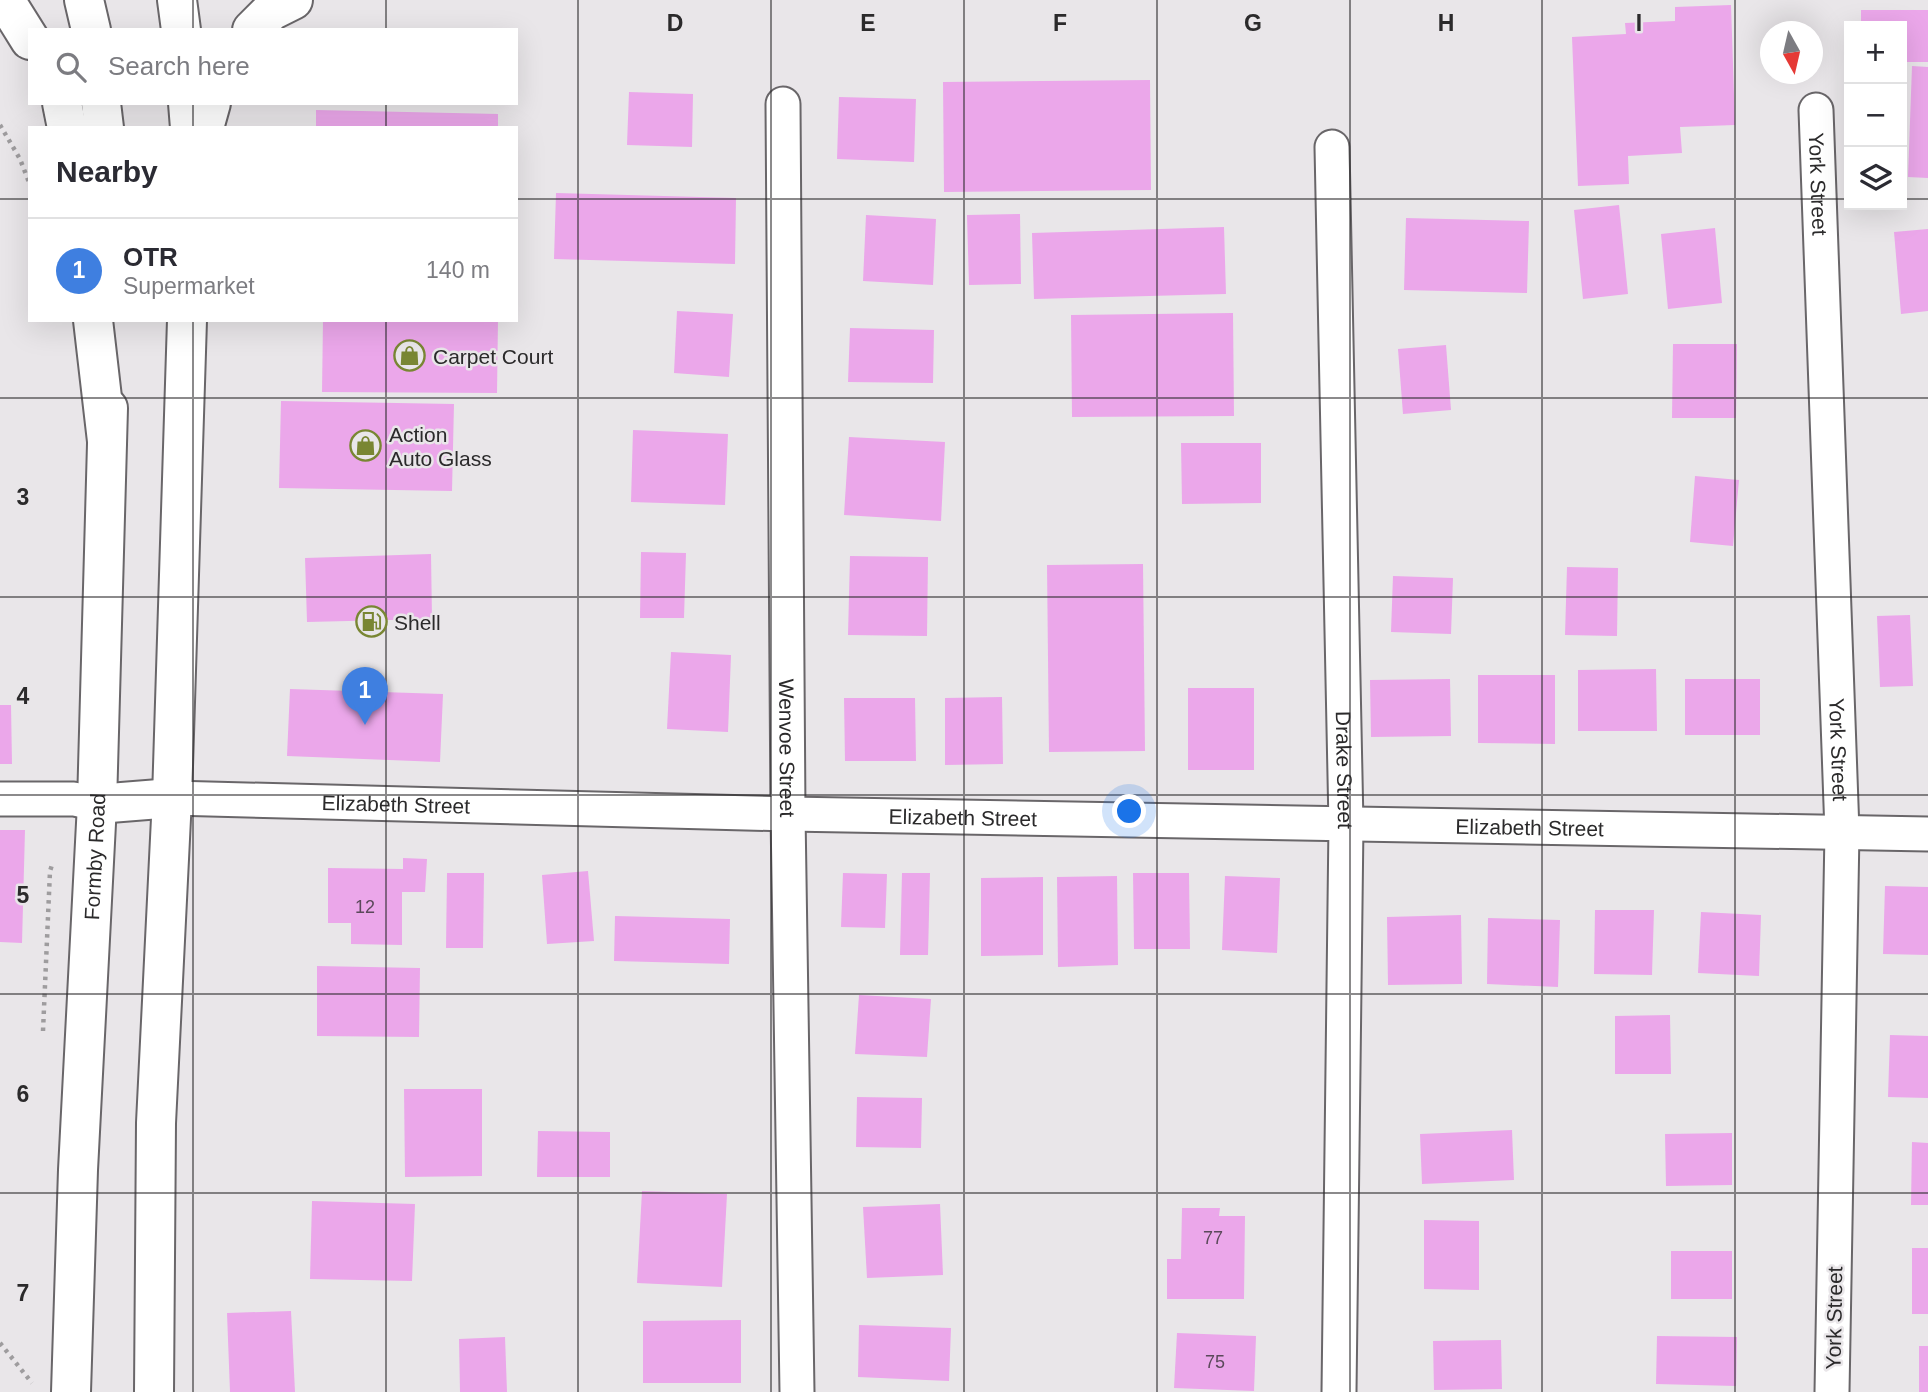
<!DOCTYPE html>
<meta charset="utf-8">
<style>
body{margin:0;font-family:Arial,sans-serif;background:#f7f7f7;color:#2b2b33}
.controls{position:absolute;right:21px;top:21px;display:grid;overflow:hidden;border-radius:0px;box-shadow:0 7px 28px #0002}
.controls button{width:63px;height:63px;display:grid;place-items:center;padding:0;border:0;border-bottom:2px solid #e1e1e2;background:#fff;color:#2b2b33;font:35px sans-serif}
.compass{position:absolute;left:1760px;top:21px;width:63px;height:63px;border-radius:50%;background:#fff;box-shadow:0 7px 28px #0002;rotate:172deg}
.you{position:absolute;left:1130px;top:812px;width:24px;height:24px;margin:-18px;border:5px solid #fff;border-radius:50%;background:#1a73e8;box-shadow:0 0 0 10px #1a73e833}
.badge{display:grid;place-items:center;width:46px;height:46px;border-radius:50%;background:#798633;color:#fff;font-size:23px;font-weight:700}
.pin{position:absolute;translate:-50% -58px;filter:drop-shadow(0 2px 4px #0008)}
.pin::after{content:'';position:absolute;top:37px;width:24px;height:21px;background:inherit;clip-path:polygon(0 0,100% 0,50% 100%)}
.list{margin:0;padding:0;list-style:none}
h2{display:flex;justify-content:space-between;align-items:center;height:91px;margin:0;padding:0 28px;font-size:30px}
h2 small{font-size:23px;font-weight:400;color:#7c7c81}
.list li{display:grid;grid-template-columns:46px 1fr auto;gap:21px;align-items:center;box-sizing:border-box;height:105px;padding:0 28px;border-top:2px solid #e1e1e2}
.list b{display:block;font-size:26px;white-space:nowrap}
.list p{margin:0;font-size:23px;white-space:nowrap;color:#7c7c81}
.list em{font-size:23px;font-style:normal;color:#7c7c81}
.icon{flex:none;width:38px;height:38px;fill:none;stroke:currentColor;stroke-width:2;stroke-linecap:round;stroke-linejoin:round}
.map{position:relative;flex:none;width:1928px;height:1392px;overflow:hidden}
.search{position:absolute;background:#fff;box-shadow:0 7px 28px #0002;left:28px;top:28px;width:490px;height:77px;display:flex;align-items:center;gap:18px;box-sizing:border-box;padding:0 24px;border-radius:0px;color:#7c7c81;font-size:26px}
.panel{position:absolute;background:#fff;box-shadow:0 7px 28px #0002;left:28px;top:126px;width:490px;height:196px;border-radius:0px}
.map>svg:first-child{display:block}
.building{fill:#eba7ea}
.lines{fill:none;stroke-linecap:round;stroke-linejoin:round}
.minor-casing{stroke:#696669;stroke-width:37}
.secondary-casing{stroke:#696669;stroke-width:42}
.motorway-casing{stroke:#696669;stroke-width:42}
.path{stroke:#9e9c9e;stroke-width:4.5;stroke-dasharray:3.5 5;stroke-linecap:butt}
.minor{stroke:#fff;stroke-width:33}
.secondary{stroke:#fff;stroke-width:38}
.motorway{stroke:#fff;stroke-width:38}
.grid{fill:none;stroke:#2b2a2b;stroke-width:2;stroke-opacity:0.55}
.labels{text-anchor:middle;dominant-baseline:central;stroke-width:5;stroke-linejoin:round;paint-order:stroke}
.number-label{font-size:18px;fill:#5b495b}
.street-label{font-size:21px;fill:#2b2a2b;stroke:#e9e6e9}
.poi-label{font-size:21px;fill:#2b2a2b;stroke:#e9e6e9;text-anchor:start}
.grid-label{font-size:23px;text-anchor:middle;font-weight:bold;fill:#2b2a2b;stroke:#e9e6e9;stroke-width:5;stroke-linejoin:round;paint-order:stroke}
</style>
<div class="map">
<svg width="1928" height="1392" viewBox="0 0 1928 1392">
<rect width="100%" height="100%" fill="#e9e6e9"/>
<!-- building -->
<g class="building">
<path d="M1731 5 1735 125 1680 127 1682 153 1628 156 1629 184 1578 186 1572 37 1626 34 1625 23 1675 21V7Z"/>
<path d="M1861 10H1928V62H1902V26H1861Z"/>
<path d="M1912 66 1928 67V178L1908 177Z"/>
<path d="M1150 80 1151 190 944 192 943 82Z"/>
<path d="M629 92 693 94 692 147 627 145Z"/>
<path d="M839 97 916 99 914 162 837 159Z"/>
<path d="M316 110 498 114V128H316Z"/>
<path d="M556 193 736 198 735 264 554 259Z"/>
<path d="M1619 205 1628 294 1583 299 1574 210Z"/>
<path d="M1020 214 1021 284 969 285 967 215Z"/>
<path d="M866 215 936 219 933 285 863 281Z"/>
<path d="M1406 218 1529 221 1527 293 1404 290Z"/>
<path d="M1224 227 1226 294 1034 299 1032 233Z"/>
<path d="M1715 228 1722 303 1668 309 1661 234Z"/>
<path d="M1928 229V311L1901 314 1894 232Z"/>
<path d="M677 311 733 314 729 377 674 373Z"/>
<path d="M1233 313 1234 416 1072 417 1071 315Z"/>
<path d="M323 320H498L497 393 322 392Z"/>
<path d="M850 328 934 330 933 383 848 382Z"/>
<path d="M1673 344H1737L1736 418H1672Z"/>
<path d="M1446 345 1451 410 1403 414 1398 349Z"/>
<path d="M281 401 454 404 452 491 279 488Z"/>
<path d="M633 430 728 434 725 505 631 502Z"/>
<path d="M849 437 945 442 941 521 844 515Z"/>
<path d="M1181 443H1261V503L1182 504Z"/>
<path d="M1695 476 1739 480 1733 546 1690 542Z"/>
<path d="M641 552 686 553 684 618H640Z"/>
<path d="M431 554 432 619 307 622 305 558Z"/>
<path d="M850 556 928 557 927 636 848 635Z"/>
<path d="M1143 564 1145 751 1049 752 1047 565Z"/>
<path d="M1567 567 1618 568 1617 636 1565 635Z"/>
<path d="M1393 576 1453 578 1451 634 1391 632Z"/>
<path d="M1910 615 1913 686 1880 687 1877 616Z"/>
<path d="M671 652 731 655 728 732 667 729Z"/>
<path d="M1656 669 1657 731H1578V670Z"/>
<path d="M1478 675H1555V744L1478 743Z"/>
<path d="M1450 679 1451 736 1371 737 1370 680Z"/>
<rect x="1685" y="679" width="75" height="56"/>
<rect x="1188" y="688" width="66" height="82"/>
<path d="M290 689 443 694 440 762 287 756Z"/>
<path d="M1002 697 1003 764 945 765V698Z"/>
<path d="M844 698H915L916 761H845Z"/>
<path d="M0 705H11L12 764H0Z"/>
<path d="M0 830H25L22 943 0 942Z"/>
<path d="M403 858 427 859 425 892H402V945L351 944V923H328V868L403 869Z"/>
<path d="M588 871 594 941 547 944 542 875Z"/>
<path d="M447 873H484L483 948H446Z"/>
<path d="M843 873 887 874 885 928 841 927Z"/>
<path d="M902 873H930L928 955H900Z"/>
<path d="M1133 873H1189L1190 949H1134Z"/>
<path d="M1117 876 1118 965 1058 967 1057 877Z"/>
<path d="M1225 876 1280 878 1277 953 1222 950Z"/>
<path d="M1043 877V955L981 956V878Z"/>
<path d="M1885 886 1928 887V955L1883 954Z"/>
<path d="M1595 910H1654L1652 975 1594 974Z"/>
<path d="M1701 912 1761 915 1759 976 1698 973Z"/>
<path d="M1461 915 1462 984 1388 985 1387 917Z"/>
<path d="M615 916 730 919 729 964 614 961Z"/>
<path d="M1488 918 1560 920 1558 987 1487 984Z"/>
<path d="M317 966 420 968 419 1037 317 1036Z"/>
<path d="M859 995 931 999 927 1057 855 1054Z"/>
<path d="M1670 1015 1671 1074H1615V1016Z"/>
<path d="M1890 1035 1928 1036V1098L1888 1097Z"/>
<path d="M404 1089H482V1176L405 1177Z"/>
<path d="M857 1097 922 1098 921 1148 856 1147Z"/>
<path d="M1512 1130 1514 1180 1422 1184 1420 1134Z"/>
<path d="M538 1131 610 1132V1177H537Z"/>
<path d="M1732 1133V1185L1666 1186 1665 1134Z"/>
<path d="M1912 1142 1928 1143V1205H1911Z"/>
<path d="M642 1191 727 1194 722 1287 637 1283Z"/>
<path d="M312 1201 415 1204 412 1281 310 1279Z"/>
<path d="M940 1204 943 1275 867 1278 863 1207Z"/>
<path d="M1182 1208H1220L1219 1216H1245L1244 1299H1167V1259H1181Z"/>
<path d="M1424 1220 1479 1221V1290L1424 1289Z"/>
<rect x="1912" y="1248" width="16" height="66"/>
<rect x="1671" y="1251" width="61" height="48"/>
<path d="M291 1311 295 1392H230L227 1313Z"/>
<path d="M741 1320V1383H643V1321Z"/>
<path d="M859 1325 951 1328 949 1381 858 1377Z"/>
<path d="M1177 1333 1256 1336 1254 1391 1174 1388Z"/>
<path d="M1657 1336 1737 1337 1736 1386 1656 1384Z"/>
<path d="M505 1337 507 1392H460L459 1339Z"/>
<path d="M1501 1340 1502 1389 1434 1390 1433 1341Z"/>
<rect x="1919" y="1346" width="9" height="46"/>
</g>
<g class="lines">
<defs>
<g id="minor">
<path id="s1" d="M783 104 788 814 797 1392"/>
<path id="s2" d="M1816 110 1842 832 1832 1392"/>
<path id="s3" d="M1332 147 1346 824 1339 1392"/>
<path id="s4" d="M172 798 788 814 1928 834"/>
<path d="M0 799H74L97 804"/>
</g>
<g id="secondary">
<path d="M84 0 91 30"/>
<path d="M177 0 181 30"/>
<path d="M101 103 104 128"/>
<path d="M188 103 190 128"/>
<path d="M97 804 172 798"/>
<path id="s5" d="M71 1392 78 1170 97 804 108 408"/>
<path d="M154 1392 156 1123 172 798 187 320"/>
</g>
<g id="motorway">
<path d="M5 0 30 40"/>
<path d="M252 30 271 11 293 0"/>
<path d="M62 103 67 128"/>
<path d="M204 128 211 103"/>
<path d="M93 320 107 441"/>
</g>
</defs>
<!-- minor casing -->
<use href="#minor" class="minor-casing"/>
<!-- secondary casing -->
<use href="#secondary" class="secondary-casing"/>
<!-- motorway casing -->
<use href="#motorway" class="motorway-casing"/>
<!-- path -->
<g class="path">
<path d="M0 125 20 159 30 185"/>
<path d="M43 1031 50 871 53 862"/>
<path d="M0 1343 32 1383"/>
</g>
<!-- minor -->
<use href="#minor" class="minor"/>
<!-- secondary -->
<use href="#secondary" class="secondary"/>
<!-- motorway -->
<use href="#motorway" class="motorway"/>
</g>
<!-- grid -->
<path class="grid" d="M193 0V30M386 0V30M578 0V1392M771 0V1392M964 0V1392M1157 0V1392M1350 0V1392M1542 0V1392M1735 0V1392M193 103V128M386 103V128M0 199H30M516 199H1849M1902 199H1928M193 320V1392M386 320V1392M0 398H1928M0 597H1928M0 795H1928M0 994H1928M0 1193H1928"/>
<!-- icons -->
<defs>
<symbol id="shop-ring" viewBox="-11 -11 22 22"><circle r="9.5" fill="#e9e6e9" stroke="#798633" stroke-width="1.5"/><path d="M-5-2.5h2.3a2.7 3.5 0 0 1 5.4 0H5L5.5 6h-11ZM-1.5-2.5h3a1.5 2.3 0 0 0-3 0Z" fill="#798633"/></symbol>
<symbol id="fuel-ring" viewBox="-11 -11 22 22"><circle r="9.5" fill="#e9e6e9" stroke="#798633" stroke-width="1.5"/><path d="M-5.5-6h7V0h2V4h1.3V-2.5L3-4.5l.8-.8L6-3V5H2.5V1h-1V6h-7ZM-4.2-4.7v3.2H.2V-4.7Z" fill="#798633"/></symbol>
</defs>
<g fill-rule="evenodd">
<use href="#shop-ring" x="392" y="338" width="35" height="35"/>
<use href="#shop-ring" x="348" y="428" width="35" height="35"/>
<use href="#fuel-ring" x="354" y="604" width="35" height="35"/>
</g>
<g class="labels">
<!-- number labels -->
<g class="number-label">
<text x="365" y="907">12</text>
<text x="1213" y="1238">77</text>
<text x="1215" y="1362">75</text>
</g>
<!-- street labels -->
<g class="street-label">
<text stroke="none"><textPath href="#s2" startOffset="74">York Street</textPath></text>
<text stroke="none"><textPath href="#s1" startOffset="644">Wenvoe Street</textPath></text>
<text stroke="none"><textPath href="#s2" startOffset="640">York Street</textPath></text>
<text stroke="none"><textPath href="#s3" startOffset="623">Drake Street</textPath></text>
<text stroke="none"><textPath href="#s4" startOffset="224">Elizabeth Street</textPath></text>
<text stroke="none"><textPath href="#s4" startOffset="791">Elizabeth Street</textPath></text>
<text stroke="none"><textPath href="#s4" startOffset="1358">Elizabeth Street</textPath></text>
<text stroke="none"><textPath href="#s5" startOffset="536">Formby Road</textPath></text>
<text transform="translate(1834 1318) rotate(-89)">York Street</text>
</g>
<!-- poi labels -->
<g class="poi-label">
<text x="433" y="356">Carpet Court</text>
<text x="389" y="434">Action<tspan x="389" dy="24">Auto Glass</tspan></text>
<text x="394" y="622">Shell</text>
</g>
</g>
<g class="grid-label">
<text x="675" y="31">D</text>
<text x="868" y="31">E</text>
<text x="1060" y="31">F</text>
<text x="1253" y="31">G</text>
<text x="1446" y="31">H</text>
<text x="1639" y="31">I</text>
<text x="23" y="505">3</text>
<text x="23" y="704">4</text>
<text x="23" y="903">5</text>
<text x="23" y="1102">6</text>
<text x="23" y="1301">7</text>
</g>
</svg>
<div class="controls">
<button>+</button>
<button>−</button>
<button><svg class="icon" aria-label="layers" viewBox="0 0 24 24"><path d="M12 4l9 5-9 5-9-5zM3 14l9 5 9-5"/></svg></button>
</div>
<svg class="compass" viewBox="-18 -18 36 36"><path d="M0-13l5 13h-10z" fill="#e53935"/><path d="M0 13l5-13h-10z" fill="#7c7c81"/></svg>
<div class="you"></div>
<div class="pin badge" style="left:365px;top:725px;background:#3f7fe0">1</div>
<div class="search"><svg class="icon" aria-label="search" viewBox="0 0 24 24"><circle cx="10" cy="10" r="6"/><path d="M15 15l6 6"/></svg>Search here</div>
<section class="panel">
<h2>Nearby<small></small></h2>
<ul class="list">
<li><span class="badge" style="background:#3f7fe0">1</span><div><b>OTR</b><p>Supermarket</p></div><em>140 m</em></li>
</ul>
</section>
</div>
